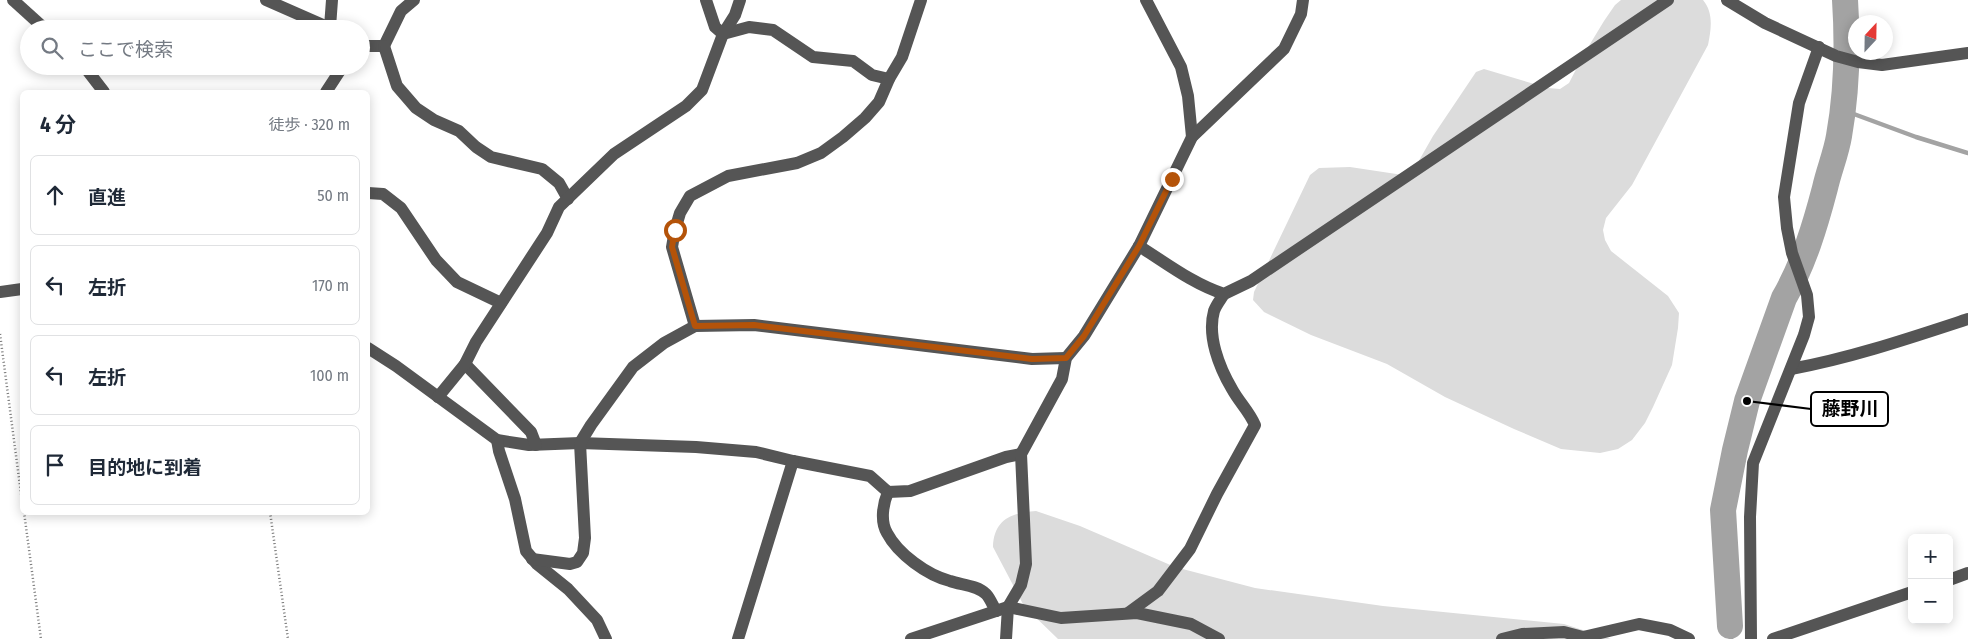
<!DOCTYPE html>
<html lang="ja">
<meta charset="utf-8">
<style>
body{margin:0;font-family:"Fira Sans Condensed","Noto Sans JP",sans-serif;background:#f6f6f7;color:#1f2937}
.controls{position:absolute;right:15px;bottom:15px;display:grid;overflow:hidden;border-radius:8px;box-shadow:0 2px 12px #0003}
.controls button{width:45px;height:45px;display:grid;place-items:center;padding:0;border:0;border-bottom:1px solid #e0e1e3;background:#fff;color:#1f2937;font:25px sans-serif}
.compass{position:absolute;left:1848px;top:15px;width:45px;height:45px;border-radius:50%;background:#fff;box-shadow:0 2px 12px #0003;rotate:22deg}
.stop{position:absolute;width:15px;height:15px;margin:-11px;border:4px solid #b45309;border-radius:50%;background:#fff}
.stop.end{background:#b45309;border-color:#fff;box-shadow:0 1px 5px #0008}
.list{margin:0;padding:0;list-style:none}
h2{display:flex;justify-content:space-between;align-items:center;height:65px;margin:0;padding:0 20px;font-size:21px}
h2 small{font-size:16px;font-weight:400;color:#747a83}
.list li{display:grid;grid-template-columns:32px 1fr auto;gap:15px;align-items:center;box-sizing:border-box;height:80px;margin:0 10px 10px;padding:0 10px;border:1px solid #e0e1e3;border-radius:8px}
.list b{display:block;font-size:19px;white-space:nowrap}
.list em{font-size:16px;font-style:normal;color:#747a83}
.icon{flex:none;width:28px;height:28px;fill:none;stroke:currentColor;stroke-width:2;stroke-linecap:round;stroke-linejoin:round}
.map{position:relative;flex:none;width:1968px;height:639px;overflow:hidden}
.search{position:absolute;background:#fff;box-shadow:0 2px 12px #0003;left:20px;top:20px;width:350px;height:55px;display:flex;align-items:center;gap:12px;box-sizing:border-box;padding:0 18px;border-radius:28px;color:#747a83;font-size:19px}
.panel{position:absolute;background:#fff;box-shadow:0 2px 12px #0003;left:20px;top:90px;width:350px;height:425px;border-radius:8px}
.map>svg:first-child{display:block}
.green{fill:#dcdcdc}
.lines{fill:none;stroke-linecap:round;stroke-linejoin:round}
.stream{stroke:#a3a3a3;stroke-width:4.5}
.river{stroke:#a3a3a3;stroke-width:26}
.path{stroke:#777;stroke-width:2.5;stroke-dasharray:1 2.5;stroke-linecap:butt}
.minor{stroke:#555;stroke-width:12}
.route{stroke:#b45309;stroke-width:6}
.leader{fill:none;stroke:#000;stroke-width:2}
.callout-dot{fill:#000;stroke:#fff;stroke-width:2}
.callout{fill:#fff;stroke:#000;stroke-width:2}
.callout-label{font-size:19px;text-anchor:middle;font-weight:bold;fill:#000}
</style>
<div class="map">
<svg width="1968" height="639" viewBox="0 0 1968 639">
<rect width="100%" height="100%" fill="#fff"/>
<!-- green -->
<g class="green">
<path d="M1621 0H1703C1714 13 1711 30 1708 45L1632 185 1606 218 1603 230 1605 240 1611 251 1668 296 1679 313 1678 328 1672 365 1653 407 1645 423 1632 440 1618 449 1600 453 1561 449 1514 429 1445 397 1387 364 1311 335 1264 312 1253 300 1254 292 1310 175 1319 168 1350 167 1403 175 1417 164 1433 136 1476 72 1484 69 1548 88 1560 89 1569 83 1584 54 1604 21 1615 5Z"/>
<path d="M1036 511 1080 526 1175 567 1255 588 1383 606 1564 624 1611 639H1058L1024 606 993 547C994 519 1012 513 1036 511Z"/>
</g>
<g class="lines">
<!-- stream -->
<g class="stream">
<path d="M1843 110 1916 137 1968 153"/>
<path d="M1730 626 1731 639"/>
</g>
<!-- river -->
<path class="river" d="M1730 626 1723 510 1735 450 1747 401 1784 298C1804 263 1815 226 1825 188 1829 170 1836 154 1839 136 1847 91 1848 46 1845 0"/>
<!-- path -->
<g class="path">
<path d="M0 334 22 501"/>
<path d="M24 512 41 639"/>
<path d="M270 512 288 639"/>
</g>
<!-- minor -->
<g class="minor">
<path d="M13 0 45 29"/>
<path d="M266 0 332 29"/>
<path d="M706 0 715 27 723 34"/>
<path d="M1146 0 1181 67 1188 96 1192 137"/>
<path d="M1727 0 1765 23 1836 56 1858 62 1882 65 1968 53"/>
<path d="M330 27 332 0"/>
<path d="M723 34 749 27 773 30 813 57 853 61 872 75 889 79"/>
<path d="M361 46H384L401 11 414 0"/>
<path d="M384 46 397 86 416 108 434 120 459 131 476 147 491 157 542 169 559 183 568 199"/>
<path d="M84 66 104 92"/>
<path d="M326 92 343 66"/>
<path d="M368 193 383 194 401 208 436 260 457 282 501 303"/>
<path d="M1139 246C1166 263 1193 284 1224 294L1251 281 1668 0"/>
<path d="M0 292 22 289"/>
<path d="M695 326 672 247 675 230 680 213 690 196 728 176 797 163 821 153 843 137 865 118 879 102 889 79 902 57 921 0"/>
<path d="M368 348 396 366 497 440 529 445 580 443 696 447 756 452 793 461 870 476 888 492 910 491 1006 457 1021 454"/>
<path d="M465 364 531 432 536 445"/>
<path d="M1791 369C1851 358 1910 338 1968 319"/>
<path d="M438 397 465 364 476 342 547 233 559 207 614 154 686 106 702 90 723 34 735 15 740 0"/>
<path d="M497 440 499 451 515 499 526 551 537 564 568 589 597 620 606 639"/>
<path d="M888 492C883 504 880 521 887 533 898 554 927 575 950 581 961 585 977 585 986 594 990 598 993 606 996 611"/>
<path d="M532 559 570 564 577 562 583 553 585 538 580 443 591 425 633 367 664 343 695 326 754 325 1032 359 1066 358"/>
<path d="M1949 580 1968 573"/>
<path d="M1128 613 1158 591 1190 549 1217 494 1255 425C1249 411 1239 402 1232 389 1219 367 1207 336 1214 311 1216 305 1221 299 1224 294"/>
<path d="M738 639 793 461"/>
<path d="M911 639 1008 607 1061 618 1137 613 1191 624 1219 639"/>
<path d="M1006 639 1008 607 1021 585 1026 564 1021 454 1062 379 1066 358 1084 336 1139 246 1192 137 1284 49 1301 14 1303 0"/>
<path d="M1502 639 1522 634 1564 632 1583 637 1639 624 1670 630 1689 639"/>
<path d="M1751 639 1750 517 1753 463 1804 335 1809 317 1807 295 1792 253 1787 228 1784 197 1799 103 1819 47"/>
<path d="M1773 639 1912 592"/>
</g>
</g>
<g class="lines">
<!-- route -->
<path class="route" d="M675 230 672 247 695 326 754 325 1032 359 1066 358 1084 336 1139 246 1172 179"/>
</g>
<!-- callouts -->
<path class="leader" d="M1747 401L1811 409"/>
<circle class="callout-dot" cx="1747" cy="401" r="5"/>
<rect class="callout" x="1811" y="392" width="77" height="34" rx="5"/>
<g class="callout-label">
<text x="1850" y="415">藤野川</text>
</g>
</svg>
<div class="controls">
<button>+</button>
<button>−</button>
</div>
<svg class="compass" viewBox="-18 -18 36 36"><path d="M0-13l5 13h-10z" fill="#e53935"/><path d="M0 13l5-13h-10z" fill="#747a83"/></svg>
<div class="stop" style="left:675px;top:230px"></div>
<div class="stop end" style="left:1172px;top:179px"></div>
<div class="search"><svg class="icon" aria-label="search" viewBox="0 0 24 24"><circle cx="10" cy="10" r="6"/><path d="M15 15l6 6"/></svg>ここで検索</div>
<section class="panel">
<h2>4 分<small>徒歩 · 320 m</small></h2>
<ul class="list">
<li><svg class="icon" aria-label="ahead" viewBox="0 0 24 24"><path d="M12 20V5M6 11l6-6 6 6"/></svg><div><b>直進</b></div><em>50 m</em></li>
<li><svg class="icon" aria-label="left" viewBox="0 0 24 24"><path d="M17 20v-9H6M10 6l-5 5 5 5"/></svg><div><b>左折</b></div><em>170 m</em></li>
<li><svg class="icon" aria-label="left" viewBox="0 0 24 24"><path d="M17 20v-9H6M10 6l-5 5 5 5"/></svg><div><b>左折</b></div><em>100 m</em></li>
<li><svg class="icon" aria-label="arrive" viewBox="0 0 24 24"><path d="M6 21V4h12l-3 4 3 4H6"/></svg><div><b>目的地に到着</b></div></li>
</ul>
</section>
</div>
